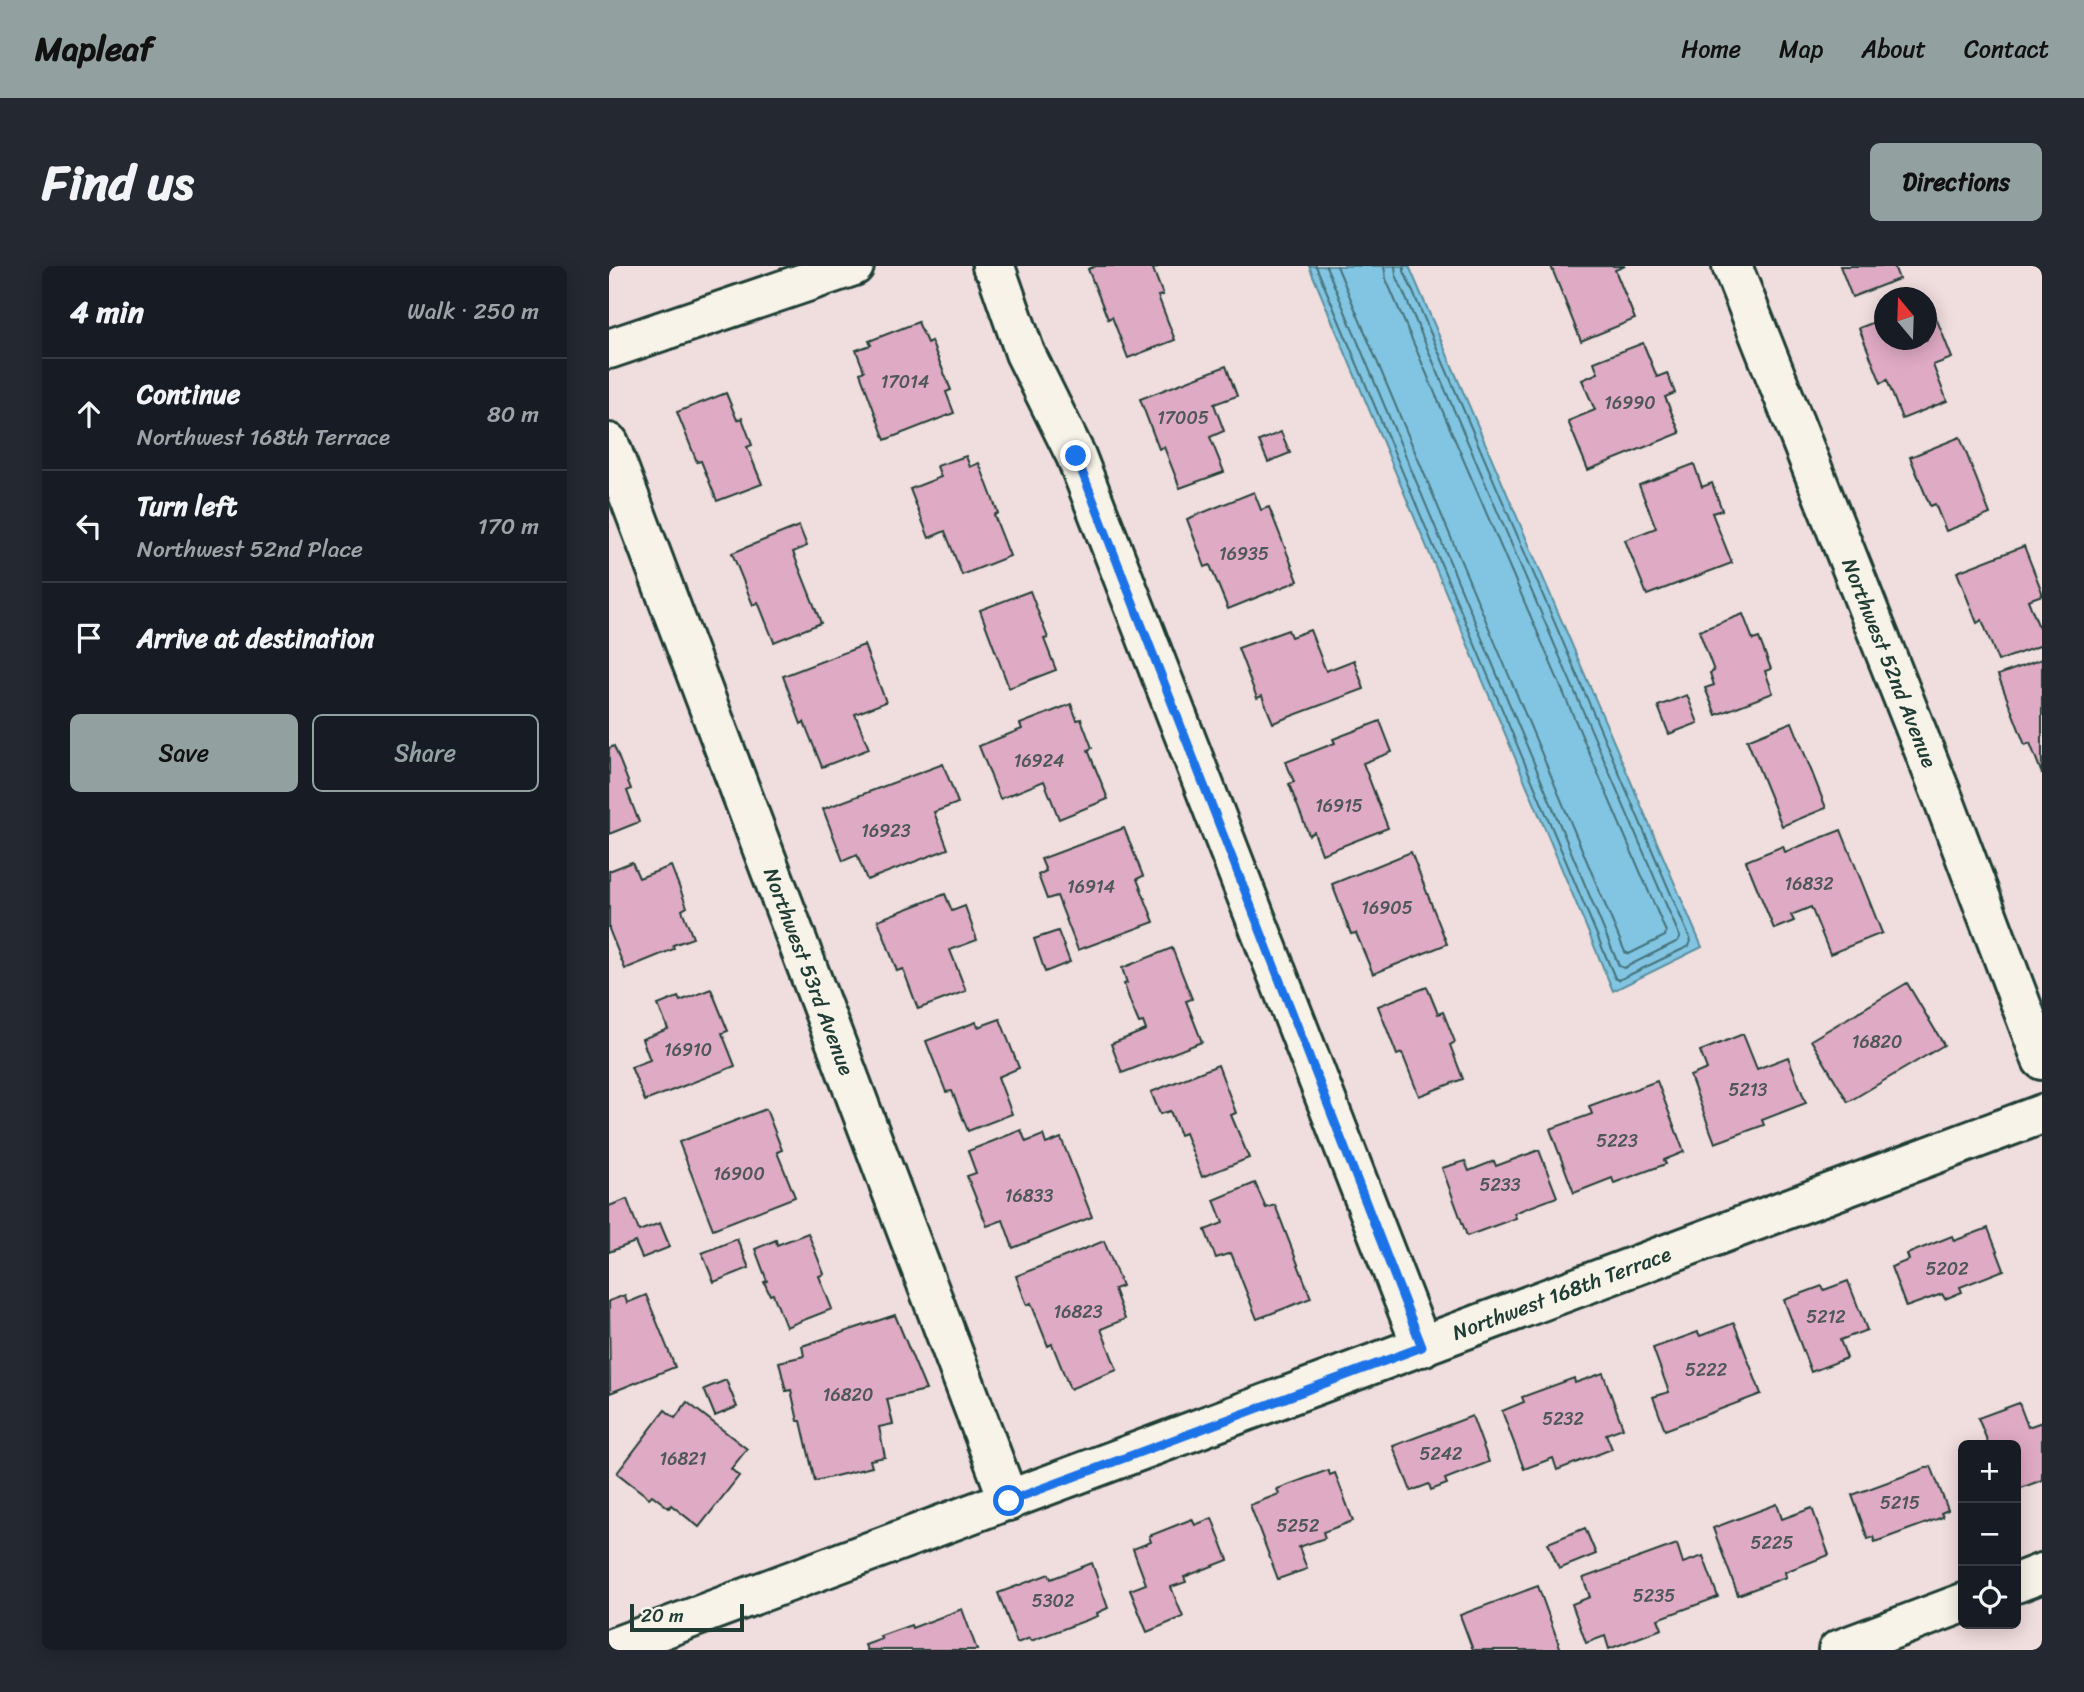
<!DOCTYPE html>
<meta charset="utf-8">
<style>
body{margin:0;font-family:Sriracha,sans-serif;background:#242831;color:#f1f3f6}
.controls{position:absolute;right:21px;bottom:21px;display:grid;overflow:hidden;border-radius:10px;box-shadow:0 4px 18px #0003}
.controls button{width:63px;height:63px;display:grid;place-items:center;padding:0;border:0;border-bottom:2px solid #363941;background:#171b24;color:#f1f3f6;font:35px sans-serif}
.compass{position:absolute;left:1265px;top:21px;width:63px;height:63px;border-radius:50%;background:#171b24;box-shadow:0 4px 18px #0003;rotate:341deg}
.scale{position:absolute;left:21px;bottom:18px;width:114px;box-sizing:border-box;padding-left:7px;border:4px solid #1f3d34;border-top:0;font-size:19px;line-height:24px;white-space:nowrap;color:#1f3d34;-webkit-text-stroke:5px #f7f3e8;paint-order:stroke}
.stop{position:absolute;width:21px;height:21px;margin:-16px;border:5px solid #1a73e8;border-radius:50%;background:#fff}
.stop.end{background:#1a73e8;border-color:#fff;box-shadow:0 2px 7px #0008}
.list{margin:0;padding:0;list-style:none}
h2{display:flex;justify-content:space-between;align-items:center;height:91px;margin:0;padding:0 28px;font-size:30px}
h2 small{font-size:23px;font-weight:400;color:#9ea1a6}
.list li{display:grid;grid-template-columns:46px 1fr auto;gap:21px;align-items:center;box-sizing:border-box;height:112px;padding:0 28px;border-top:2px solid #363941}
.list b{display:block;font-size:26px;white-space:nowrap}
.list p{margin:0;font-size:23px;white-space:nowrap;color:#9ea1a6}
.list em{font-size:23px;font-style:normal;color:#9ea1a6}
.actions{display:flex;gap:14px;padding:21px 28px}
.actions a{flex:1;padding:16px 0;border:2px solid #92a19f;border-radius:10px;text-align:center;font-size:24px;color:#92a19f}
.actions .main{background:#92a19f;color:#111}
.icon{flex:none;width:38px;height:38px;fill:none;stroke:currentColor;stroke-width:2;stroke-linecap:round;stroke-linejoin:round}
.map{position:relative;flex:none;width:1433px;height:1384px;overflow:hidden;border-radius:10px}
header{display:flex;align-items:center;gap:42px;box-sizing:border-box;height:98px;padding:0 35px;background:#92a19f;color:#111}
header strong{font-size:33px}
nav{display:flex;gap:38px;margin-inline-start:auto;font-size:24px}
.intro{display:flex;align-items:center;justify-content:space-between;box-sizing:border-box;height:168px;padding:0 42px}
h1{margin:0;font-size:49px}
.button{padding:18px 32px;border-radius:10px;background:#92a19f;color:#111;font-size:24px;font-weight:700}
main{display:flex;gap:42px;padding:0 42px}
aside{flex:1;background:#171b24;border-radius:10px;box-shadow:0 4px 18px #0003}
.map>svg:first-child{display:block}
.water{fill:#82c5e3;stroke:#5a8f9d;stroke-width:2}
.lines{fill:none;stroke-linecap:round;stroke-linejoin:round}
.shore{stroke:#47737a;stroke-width:2}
.building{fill:#dfaac3;stroke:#1f3d34;stroke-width:2}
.street-casing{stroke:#1f3d34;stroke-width:44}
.secondary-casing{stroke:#1f3d34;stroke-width:44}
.street{stroke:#f7f3e8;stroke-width:38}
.secondary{stroke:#f7f3e8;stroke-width:38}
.route{stroke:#1a73e8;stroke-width:9}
.labels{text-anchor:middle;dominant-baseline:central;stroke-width:5;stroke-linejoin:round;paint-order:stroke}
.number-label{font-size:18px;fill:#4f5858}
.street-label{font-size:21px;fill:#1f3d34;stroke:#f7f3e8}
</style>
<header>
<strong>Mapleaf</strong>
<nav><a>Home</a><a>Map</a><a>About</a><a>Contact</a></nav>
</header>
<div class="intro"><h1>Find us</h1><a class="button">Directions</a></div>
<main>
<aside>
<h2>4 min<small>Walk · 250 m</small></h2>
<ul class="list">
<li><svg class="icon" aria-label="ahead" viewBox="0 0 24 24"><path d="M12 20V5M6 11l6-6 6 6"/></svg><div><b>Continue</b><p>Northwest 168th Terrace</p></div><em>80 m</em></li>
<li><svg class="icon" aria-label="left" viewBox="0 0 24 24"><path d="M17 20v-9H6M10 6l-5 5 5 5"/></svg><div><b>Turn left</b><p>Northwest 52nd Place</p></div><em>170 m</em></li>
<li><svg class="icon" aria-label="arrive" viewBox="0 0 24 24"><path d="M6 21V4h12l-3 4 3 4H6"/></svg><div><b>Arrive at destination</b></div></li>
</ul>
<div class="actions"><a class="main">Save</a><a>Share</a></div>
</aside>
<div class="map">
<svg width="1433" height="1384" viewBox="0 0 1433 1384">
<rect width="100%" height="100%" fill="#f0dddd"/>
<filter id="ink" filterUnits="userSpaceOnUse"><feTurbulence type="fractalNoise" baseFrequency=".0143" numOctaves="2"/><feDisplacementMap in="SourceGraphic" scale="14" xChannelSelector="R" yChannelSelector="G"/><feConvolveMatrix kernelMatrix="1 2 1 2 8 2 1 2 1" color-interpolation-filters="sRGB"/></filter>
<g filter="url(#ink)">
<!-- water -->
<path class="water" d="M700 0H800L1093 681 1004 725Z"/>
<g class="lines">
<!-- shore -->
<g class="shore">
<path d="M707 0 1006 712 1010 714 1080 680 1082 675 795 5V0"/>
<path d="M717 0 1010 700 1015 702 1069 675 1071 671 787 9 786 0"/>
<path d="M728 0 1016 686 1020 688 1056 670 1057 666 777 13 775 0"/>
</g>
</g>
<!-- building -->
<g class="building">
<path d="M487 0H550L544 3 554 29 549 30 566 74 519 92 503 51 499 53 479 3Z"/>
<path d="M942 0H1016L1006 4 1026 53 972 75Z"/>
<path d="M1231 0H1285L1290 13 1243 31Z"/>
<path d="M1326 49 1343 92 1324 99 1338 135 1293 153 1278 114 1272 117 1250 62 1276 52V74H1318V53Z"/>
<path d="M309 56 318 77 322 75 342 124 337 126 345 147 276 174 251 107 255 105 247 84 262 79 260 75Z"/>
<path d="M1034 77 1048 111 1058 107 1066 127 1056 131 1071 167 979 204 959 155 986 144 973 114 989 107 985 96Z"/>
<path d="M617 100 628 130 605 138 615 165 601 171 615 206 571 222 555 181 550 183 531 133Z"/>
<path d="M117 127 128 154 133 152 143 179 138 181 153 218 108 235 92 195 88 196 68 146Z"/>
<path d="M672 166 681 187 659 196 650 175Z"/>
<path d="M1351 171 1381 248 1337 265 1326 238 1321 240 1301 191Z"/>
<path d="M357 190 361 201 370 197 389 247 385 249 401 290 353 309 336 265 320 272 301 223 332 211 328 200Z"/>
<path d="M1085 198 1093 221 1103 217 1113 244 1103 247 1123 297 1038 329 1016 274 1047 262 1030 219Z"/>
<path d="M645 226 652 244 660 241 689 315 619 343 601 299 596 301 578 253Z"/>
<path d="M190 260 198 280 184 286 212 357 165 376 149 336 144 339 123 287Z"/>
<path d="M1415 280 1433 326V329L1419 334 1433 369V379L1389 395 1373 354 1368 357 1348 306Z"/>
<path d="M421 325 439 372 435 373 447 404 400 422 371 344Z"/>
<path d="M1134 348 1144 374 1150 372 1162 403 1156 405 1164 427 1107 449 1096 422 1105 419 1101 407 1105 405 1090 365Z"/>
<path d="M679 364 682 371 701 364 717 405 745 394 755 423 664 457 653 430 648 432 629 382Z"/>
<path d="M255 379 277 436 246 448 260 483 213 501 195 456 192 458 174 410Z"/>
<path d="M1433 393V508L1421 477 1416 479 1389 409Z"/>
<path d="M1078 429 1089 457 1060 468 1049 440Z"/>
<path d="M462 438 468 454 472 453 483 482 479 484 499 533 450 553 435 515 391 533 370 480 413 463 411 458Z"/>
<path d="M771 455 783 486 754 497 779 562 713 588 705 566 700 569 680 518 685 516 677 496 726 477 724 473Z"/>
<path d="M1183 456 1217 542 1173 560 1138 474Z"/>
<path d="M5 480 22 523 18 525 30 556 0 568V482Z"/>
<path d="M334 498 349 537 325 546 339 583 258 614 248 589 234 595 214 543Z"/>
<path d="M515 562 534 610 528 613 545 656 469 684 448 630 438 633 429 609 437 605 432 593Z"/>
<path d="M1232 564 1273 667 1221 688 1202 641 1182 649 1185 655 1165 663 1137 595 1174 580 1176 586Z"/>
<path d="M802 586 838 678 764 708 747 667 742 668 723 618Z"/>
<path d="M23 596 30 612 62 600 78 641 73 644 84 672 64 679 65 683 16 703 0 663V605Z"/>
<path d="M336 628 343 645 356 640 368 674 341 684 357 725 309 743 294 703 288 705 269 654Z"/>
<path d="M449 665 461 696 436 706 425 673Z"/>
<path d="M563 682 583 733 577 735 593 776 513 807 502 778 537 764 534 756 530 757 522 738 515 718 518 717 513 702Z"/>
<path d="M1298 717 1335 779 1239 836 1202 774Z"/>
<path d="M818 721 829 748 834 746 846 776 841 779 854 813 810 830 793 787 788 789 769 740Z"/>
<path d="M102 723 119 765 113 767 126 800 36 835 22 801 41 794 33 773 59 763 49 739 69 731 71 735Z"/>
<path d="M391 753 410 802 389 811 403 848 359 865 343 825 337 826 317 775 367 756 369 761Z"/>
<path d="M1134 768 1148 803 1179 791 1197 837 1153 854 1155 859 1106 877 1081 810 1098 803 1091 785Z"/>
<path d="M609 799 627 847 622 849 640 892 593 911 576 867 571 869 561 845 551 848 542 826Z"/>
<path d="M1048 815 1075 886 1055 894 1057 898 1005 917 1003 912 965 927 941 863 983 848 980 840Z"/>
<path d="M157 843 173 884 168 886 186 931 104 963 70 876Z"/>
<path d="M412 864 417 876 434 869 437 878 452 872 483 951 404 982 394 954 378 960 358 910 367 907 359 885Z"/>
<path d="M930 884 948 931 905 947 907 952 858 970 833 902 856 895 860 905 885 895 887 900Z"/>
<path d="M646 917 657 942 666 939 702 1032 648 1053 622 987 607 992 596 964 614 957 605 934Z"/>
<path d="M18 933 30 965 51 957 61 981 33 992 26 976 0 986V940Z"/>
<path d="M1379 962 1395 1004 1351 1021 1353 1026 1336 1033 1333 1028 1297 1041 1282 1001 1300 994 1298 988 1343 970 1345 975Z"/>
<path d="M199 967 215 1008 210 1010 223 1043 177 1061 164 1028 161 1029 155 1016 158 1015 146 983 167 974 168 979Z"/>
<path d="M128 973 140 1002 105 1016 93 987Z"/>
<path d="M495 975 513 1020 505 1023 516 1053 492 1063 508 1104 461 1123 443 1078 439 1080 422 1037 418 1039 407 1010Z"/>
<path d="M1239 1015 1258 1064 1231 1074 1238 1092 1202 1106 1175 1034 1213 1020 1215 1024Z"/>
<path d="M16 1029 18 1037 37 1029 66 1101 1 1127 0 1035Z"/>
<path d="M286 1049 317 1124 278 1133 284 1158 270 1161 276 1191 261 1194 263 1201 206 1215 192 1155H189L182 1124 177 1125 170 1096 195 1090 193 1080Z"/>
<path d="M1125 1057 1152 1128 1056 1164 1044 1131 1060 1126 1044 1082 1089 1066 1091 1070Z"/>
<path d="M994 1107 1014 1162 997 1168 1003 1183 948 1204 944 1192 915 1203 893 1145 915 1136 913 1131 965 1112 966 1117Z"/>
<path d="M117 1114 128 1141 106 1150 95 1123Z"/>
<path d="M78 1136 138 1183 122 1203 130 1210 90 1261 62 1239 60 1242 43 1229 40 1232 8 1207 56 1144 66 1152Z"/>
<path d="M1410 1137 1419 1161 1433 1156V1214L1407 1224V1179H1380L1369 1152Z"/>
<path d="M863 1150 880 1196 836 1213 838 1218 822 1224 820 1218 802 1225 784 1180Z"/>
<path d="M1322 1200 1339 1244 1332 1247 1334 1251 1266 1276 1264 1271 1259 1273 1243 1229Z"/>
<path d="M719 1204 721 1209 726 1207 744 1255 714 1266 716 1272 690 1281 698 1303 669 1313 641 1239 670 1228 668 1223Z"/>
<path d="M1168 1238 1173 1253 1203 1242 1220 1289 1176 1306 1177 1311 1129 1329 1104 1262Z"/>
<path d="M603 1252 619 1294 575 1311 577 1316 562 1321 574 1351 538 1366 521 1324 537 1318 524 1283 542 1276 540 1270 583 1253 586 1259Z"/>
<path d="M976 1262 987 1288 950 1303 939 1277Z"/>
<path d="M1068 1278 1074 1297 1094 1290 1109 1331 1049 1353 1053 1363 1000 1383 996 1370 977 1377 963 1338 981 1331 974 1312Z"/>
<path d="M483 1297 499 1342 488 1347 489 1350 422 1375 421 1372 408 1377 389 1327 440 1308 442 1313Z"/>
<path d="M929 1320 952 1384H864L851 1349Z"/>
<path d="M353 1343 368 1384H258L256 1379 273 1373 271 1370 302 1359 303 1362Z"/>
</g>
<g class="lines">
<defs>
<g id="street">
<path d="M383 0 386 1 416 87 467 190 813 1081"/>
<path d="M0 83 245 0"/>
<path id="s1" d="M0 177 400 1235"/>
<path id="s2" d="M0 1383 1433 848"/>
</g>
<g id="secondary">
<path id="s3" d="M1123 0 1334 532 1433 794"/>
<path d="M1407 1317 1433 1307"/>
<path d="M1229 1384 1354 1337"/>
</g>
</defs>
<!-- street casing -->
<use href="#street" class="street-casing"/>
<!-- secondary casing -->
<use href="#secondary" class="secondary-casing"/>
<!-- street -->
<use href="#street" class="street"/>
<!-- secondary -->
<use href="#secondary" class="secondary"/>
</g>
</g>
<g class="lines" filter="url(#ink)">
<!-- route -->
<path class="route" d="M400 1235 813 1081 467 190"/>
</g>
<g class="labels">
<!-- number labels -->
<g class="number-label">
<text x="296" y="116">17014</text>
<text x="1021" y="137">16990</text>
<text x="574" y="152">17005</text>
<text x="635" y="288">16935</text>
<text x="430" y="495">16924</text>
<text x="730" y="540">16915</text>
<text x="277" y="565">16923</text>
<text x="1200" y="618">16832</text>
<text x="482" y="621">16914</text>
<text x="778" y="642">16905</text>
<text x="1268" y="776">16820</text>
<text x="79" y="784">16910</text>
<text x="1139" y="824">5213</text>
<text x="1008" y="875">5223</text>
<text x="130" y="908">16900</text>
<text x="891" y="919">5233</text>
<text x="420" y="930">16833</text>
<text x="1338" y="1003">5202</text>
<text x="469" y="1046">16823</text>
<text x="1217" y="1051">5212</text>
<text x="1097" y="1104">5222</text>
<text x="239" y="1129">16820</text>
<text x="954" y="1153">5232</text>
<text x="832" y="1188">5242</text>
<text x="74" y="1193">16821</text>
<text x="1291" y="1237">5215</text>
<text x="689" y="1260">5252</text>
<text x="1163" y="1277">5225</text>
<text x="1045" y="1330">5235</text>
<text x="444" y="1335">5302</text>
</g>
<!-- street labels -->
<g class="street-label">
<text stroke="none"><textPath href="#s3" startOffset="427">Northwest 52nd Avenue</textPath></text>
<text stroke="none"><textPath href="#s1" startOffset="565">Northwest 53rd Avenue</textPath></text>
<text stroke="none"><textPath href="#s2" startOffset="1017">Northwest 168th Terrace</textPath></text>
</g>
</g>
</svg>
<div class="controls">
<button>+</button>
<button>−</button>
<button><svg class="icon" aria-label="locate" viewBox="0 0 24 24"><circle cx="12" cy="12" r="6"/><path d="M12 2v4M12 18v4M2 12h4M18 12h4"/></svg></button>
</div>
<svg class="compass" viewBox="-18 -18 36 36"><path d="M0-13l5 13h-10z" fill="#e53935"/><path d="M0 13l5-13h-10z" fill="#9ea1a6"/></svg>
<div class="scale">20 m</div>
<div class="stop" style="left:400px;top:1235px"></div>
<div class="stop end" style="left:467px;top:190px"></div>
</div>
</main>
